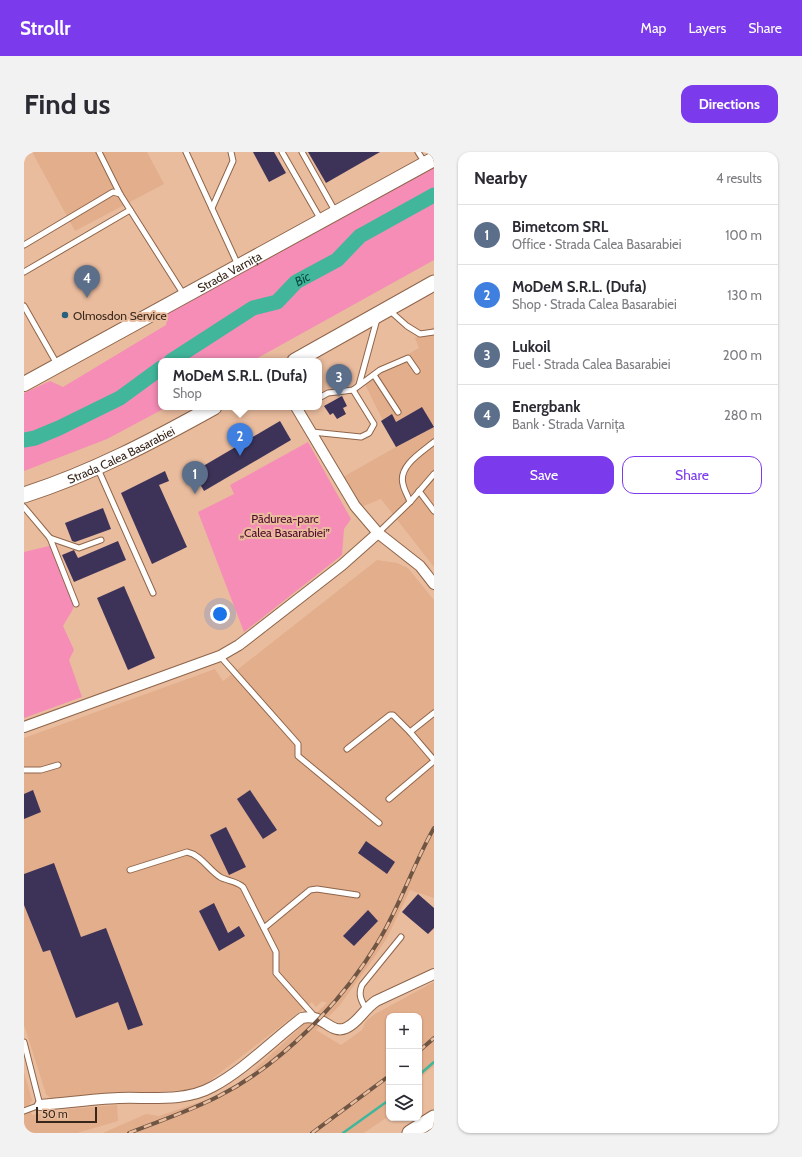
<!DOCTYPE html>
<meta charset="utf-8">
<style>
body{margin:0;font-family:Cabin,sans-serif;background:#f2f2f3;color:#2b2b33}
.controls{position:absolute;right:12px;bottom:12px;display:grid;overflow:hidden;border-radius:8px;box-shadow:0 1px 3px #0004}
.controls button{width:36px;height:36px;display:grid;place-items:center;padding:0;border:0;border-bottom:1px solid #e1e1e2;background:#fff;color:#2b2b33;font:20px sans-serif}
.scale{position:absolute;left:12px;bottom:10px;width:61px;box-sizing:border-box;padding-left:4px;border:2px solid #37261a;border-top:0;font-size:11px;line-height:14px;white-space:nowrap;color:#37261a;-webkit-text-stroke:3px #eabc9e;paint-order:stroke}
.you{position:absolute;left:196px;top:462px;width:14px;height:14px;margin:-10px;border:3px solid #fff;border-radius:50%;background:#1a73e8;box-shadow:0 0 0 6px #1a73e833}
.badge{display:grid;place-items:center;width:26px;height:26px;border-radius:50%;background:#7c3aed;color:#fff;font-size:13px;font-weight:700}
.pin{position:absolute;translate:-50% -33px;filter:drop-shadow(0 1px 2px #0008)}
.pin::after{content:'';position:absolute;top:21px;width:14px;height:12px;background:inherit;clip-path:polygon(0 0,100% 0,50% 100%)}
.popup{position:absolute;left:134px;top:206px;width:164px;height:52px;box-sizing:border-box;display:grid;place-content:center;border-radius:8px;background:#fff;filter:drop-shadow(0 1px 3px #0005);font-size:13px;white-space:nowrap;color:#7c7c81}
.popup b{font-size:15px;color:#2b2b33}
.popup::after{content:'';position:absolute;left:50%;top:100%;margin-left:-8px;border:8px solid transparent;border-top-color:#fff}
.list{margin:0;padding:0;list-style:none}
h2{display:flex;justify-content:space-between;align-items:center;height:52px;margin:0;padding:0 16px;font-size:17px}
h2 small{font-size:13px;font-weight:400;color:#7c7c81}
.list li{display:grid;grid-template-columns:26px 1fr auto;gap:12px;align-items:center;box-sizing:border-box;height:60px;padding:0 16px;border-top:1px solid #e1e1e2}
.list b{display:block;font-size:15px;white-space:nowrap}
.list p{margin:0;font-size:13px;white-space:nowrap;color:#7c7c81}
.list em{font-size:13px;font-style:normal;color:#7c7c81}
.actions{display:flex;gap:8px;padding:12px 16px}
.actions a{flex:1;padding:9px 0;border:1px solid #7c3aed;border-radius:12px;text-align:center;font-size:14px;color:#7c3aed}
.actions .main{background:#7c3aed;color:#fff}
.icon{flex:none;width:22px;height:22px;fill:none;stroke:currentColor;stroke-width:2;stroke-linecap:round;stroke-linejoin:round}
.map{position:relative;flex:none;width:410px;height:981px;overflow:hidden;border-radius:12px}
header{display:flex;align-items:center;gap:24px;box-sizing:border-box;height:56px;padding:0 20px;background:#7c3aed;color:#fff}
header strong{font-size:19px}
nav{display:flex;gap:22px;margin-inline-start:auto;font-size:14px}
.intro{display:flex;align-items:center;justify-content:space-between;box-sizing:border-box;height:96px;padding:0 24px}
h1{margin:0;font-size:28px}
.button{padding:10px 18px;border-radius:12px;background:#7c3aed;color:#fff;font-size:14px;font-weight:700}
main{display:flex;gap:24px;padding:0 24px}
aside{flex:1;background:#fff;border-radius:12px;box-shadow:0 1px 3px #0004}
.map>svg:first-child{display:block}
.built{fill:#e2ae8c}
.green{fill:#f58db7}
.lines{fill:none;stroke-linecap:round;stroke-linejoin:round}
.stream{stroke:#41b69b;stroke-width:2.5}
.river{stroke:#41b69b;stroke-width:15}
.building{fill:#3d3359}
.lane-casing{stroke:#8e654a;stroke-width:7}
.street-casing{stroke:#8e654a;stroke-width:12}
.secondary-casing{stroke:#8e654a;stroke-width:16}
.primary-casing{stroke:#8e654a;stroke-width:17}
.lane{stroke:#fff;stroke-width:5}
.street{stroke:#fff;stroke-width:10}
.secondary{stroke:#fff;stroke-width:14}
.primary{stroke:#fff;stroke-width:15}
.rail-casing{stroke:#6f5543;stroke-width:4}
.rail{stroke:#eabc9e;stroke-width:2.5;stroke-dasharray:8;stroke-linecap:butt}
.poi-dot{fill:#2b607c;stroke:#eabc9e;stroke-width:1.5}
.labels{text-anchor:middle;dominant-baseline:central;stroke-width:4;stroke-linejoin:round;paint-order:stroke}
.street-label{font-size:12px;fill:#37261a;stroke:#eabc9e}
.poi-label{font-size:12px;fill:#37261a;stroke:#eabc9e;text-anchor:start}
.park-label{font-size:12px;fill:#4e0c2d;stroke:#eabc9e}
.water-label{font-size:13px;font-style:italic;fill:#084d3f;stroke:#eabc9e}
</style>
<header>
<strong>Strollr</strong>
<nav><a>Map</a><a>Layers</a><a>Share</a></nav>
</header>
<div class="intro"><h1>Find us</h1><a class="button">Directions</a></div>
<main>
<div class="map">
<svg width="410" height="981" viewBox="0 0 410 981">
<rect width="100%" height="100%" fill="#eabc9e"/>
<!-- built -->
<g class="built">
<path d="M8 0H123L140 32 51 79Z"/>
<path d="M410 175V415L357 347 337 355 319 325 372 295 339 228 395 196 391 186Z"/>
<path d="M353 408 373 411 384 416 410 448V746L386 738 363 786 349 807 316 853 292 878 317 893 338 878 342 869 351 862 410 830V914L395 927V864H365V964L340 981H79L122 962 135 964 187 946 204 937 230 921V918L303 851 298 849 292 855 288 850 179 934 161 938 29 947 25 945 22 942 0 873V586L191 517 199 529Z"/>
<path d="M0 920 8 948 5 953 8 963 46 957 93 953 94 969 53 981H0Z"/>
</g>
<!-- green -->
<g class="green">
<path d="M410 16V108L228 209H137V255H143L83 287 0 319V241L26 229 39 235 142 173 144 160Z"/>
<path d="M284 290 327 367 320 377 318 403 220 480 174 360 210 342 206 333Z"/>
<path d="M29 393 50 448 49 457 39 474 50 498 45 508 58 545 0 566V400Z"/>
</g>
<g class="lines">
<!-- stream -->
<g class="stream">
<path d="M395 923 410 910"/>
<path d="M319 981 365 948"/>
</g>
<!-- river -->
<g class="river">
<path id="s1" d="M147 209 229 156 253 150 272 130 313 108 336 84 410 43"/>
<path d="M0 288 11 286 35 276 96 246 137 216"/>
</g>
</g>
<!-- building -->
<g class="building">
<path d="M229 0H250L262 21 245 30Z"/>
<path d="M284 0H356L302 31Z"/>
<path d="M318 244 323 254 319 256 322 262 313 267 309 261 306 263 300 254Z"/>
<path d="M398 255 410 275 372 295 357 269 368 262 372 270Z"/>
<path d="M256 269 267 288 180 339 169 320Z"/>
<path d="M141 319 145 329 135 333 163 395 128 412 97 341Z"/>
<path d="M79 356 87 377 51 390 48 389 41 371Z"/>
<path d="M94 389 102 408 50 430 38 403 50 398 54 406Z"/>
<path d="M100 434 131 506 104 518 73 446Z"/>
<path d="M9 638 17 660 0 667V642Z"/>
<path d="M226 638 253 678 239 687 213 647Z"/>
<path d="M202 675 222 715 205 723 186 683Z"/>
<path d="M342 689 371 710 363 722 334 701Z"/>
<path d="M30 711 57 785 82 776 119 873 104 878 94 850 52 866 26 798 19 800 0 753V722Z"/>
<path d="M394 742 410 756V776L404 782 378 760Z"/>
<path d="M190 751 204 781 215 774 221 784 195 799 175 759Z"/>
<path d="M344 758 354 769 330 794 319 784Z"/>
</g>
<g class="lines">
<defs>
<g id="lane">
<path d="M75 0 96 42"/>
<path d="M162 0 214 113"/>
<path d="M258 0 297 68"/>
<path d="M278 0 311 59"/>
<path d="M394 0 401 11"/>
<path d="M188 56 209 9 207 0"/>
<path d="M0 93 89 40 96 42 160 143"/>
<path d="M0 120 106 58"/>
<path d="M0 154 33 212"/>
<path d="M365 158 383 174 396 182 410 180"/>
<path d="M350 223 374 260"/>
<path d="M335 233 353 167"/>
<path d="M295 246 304 241 329 238 356 218 384 206 393 219"/>
<path d="M288 280 337 285 345 281 350 272 329 238"/>
<path d="M74 317 129 441"/>
<path d="M395 339 410 359"/>
<path d="M386 350C384 344 380 338 379 332 374 314 398 300 410 290"/>
<path d="M0 355 26 386 52 452"/>
<path d="M354 381 386 350 410 322"/>
<path d="M26 386 55 396 77 388"/>
<path d="M196 504 274 592V604L355 671"/>
<path d="M386 580 410 561"/>
<path d="M323 597 366 563H369L386 580 410 608"/>
<path d="M0 618H17L34 613"/>
<path d="M365 647 410 609"/>
<path d="M106 718 163 700C177 703 184 717 196 725 203 729 213 729 219 735L252 800V821L291 865"/>
<path d="M240 776 286 738 293 737 333 743"/>
<path d="M342 857C337 848 334 843 338 833L377 785"/>
<path d="M0 890 16 953 0 959"/>
</g>
<g id="street">
<path d="M272 255 331 354 354 381 396 414 410 432"/>
<path d="M0 575 196 504 215 493 318 413 354 381"/>
<path d="M16 953C42 951 69 947 95 946 126 945 161 950 188 935 220 918 249 888 278 866 300 861 306 883 322 876 334 871 340 857 352 849L410 822"/>
</g>
<g id="secondary">
<path id="s2" d="M0 232 410 7"/>
</g>
<g id="primary">
<path d="M271 209 410 131"/>
<path id="s3" d="M0 343C68 321 127 290 190 255"/>
<path d="M386 981 410 966"/>
</g>
</defs>
<!-- lane casing -->
<use href="#lane" class="lane-casing"/>
<!-- street casing -->
<use href="#street" class="street-casing"/>
<!-- secondary casing -->
<use href="#secondary" class="secondary-casing"/>
<!-- primary casing -->
<use href="#primary" class="primary-casing"/>
<!-- lane -->
<use href="#lane" class="lane"/>
<!-- street -->
<use href="#street" class="street"/>
<!-- secondary -->
<use href="#secondary" class="secondary"/>
<!-- primary -->
<use href="#primary" class="primary"/>
<defs>
<g id="rail">
<path d="M395 899 410 886"/>
<path d="M105 981C135 969 166 959 195 944 258 912 318 850 354 790 376 754 389 713 410 676"/>
<path d="M288 981 365 924"/>
</g>
</defs>
<!-- rail casing -->
<use href="#rail" class="rail-casing"/>
<!-- rail -->
<use href="#rail" class="rail"/>
</g>
<!-- markers -->
<circle class="poi-dot" cx="41" cy="163" r="4"/>
<g class="labels">
<!-- street labels -->
<g class="street-label">
<text stroke="none"><textPath href="#s2" startOffset="234">Strada Varnița</textPath></text>
<text stroke="none"><textPath href="#s3" startOffset="105">Strada Calea Basarabiei</textPath></text>
</g>
<!-- poi labels -->
<g class="poi-label">
<text x="49" y="163">Olmosdon Service</text>
</g>
<!-- park labels -->
<g class="park-label">
<text x="261" y="366">Pădurea-parc<tspan x="261" dy="14">„Calea Basarabiei”</tspan></text>
</g>
<!-- water labels -->
<g class="water-label">
<text stroke="none"><textPath href="#s1" startOffset="157">Bîc</textPath></text>
</g>
</g>
</svg>
<div class="controls">
<button>+</button>
<button>−</button>
<button><svg class="icon" aria-label="layers" viewBox="0 0 24 24"><path d="M12 4l9 5-9 5-9-5zM3 14l9 5 9-5"/></svg></button>
</div>
<div class="scale">50 m</div>
<div class="you"></div>
<div class="pin badge" style="left:171px;top:342px;background:#5c6f8a">1</div>
<div class="pin badge" style="left:216px;top:304px;background:#3f7fe0">2</div>
<div class="popup"><b>MoDeM S.R.L. (Dufa)</b>Shop</div>
<div class="pin badge" style="left:315px;top:245px;background:#5c6f8a">3</div>
<div class="pin badge" style="left:63px;top:146px;background:#5c6f8a">4</div>
</div>
<aside>
<h2>Nearby<small>4 results</small></h2>
<ul class="list">
<li><span class="badge" style="background:#5c6f8a">1</span><div><b>Bimetcom SRL</b><p>Office · Strada Calea Basarabiei</p></div><em>100 m</em></li>
<li><span class="badge" style="background:#3f7fe0">2</span><div><b>MoDeM S.R.L. (Dufa)</b><p>Shop · Strada Calea Basarabiei</p></div><em>130 m</em></li>
<li><span class="badge" style="background:#5c6f8a">3</span><div><b>Lukoil</b><p>Fuel · Strada Calea Basarabiei</p></div><em>200 m</em></li>
<li><span class="badge" style="background:#5c6f8a">4</span><div><b>Energbank</b><p>Bank · Strada Varnița</p></div><em>280 m</em></li>
</ul>
<div class="actions"><a class="main">Save</a><a>Share</a></div>
</aside>
</main>
